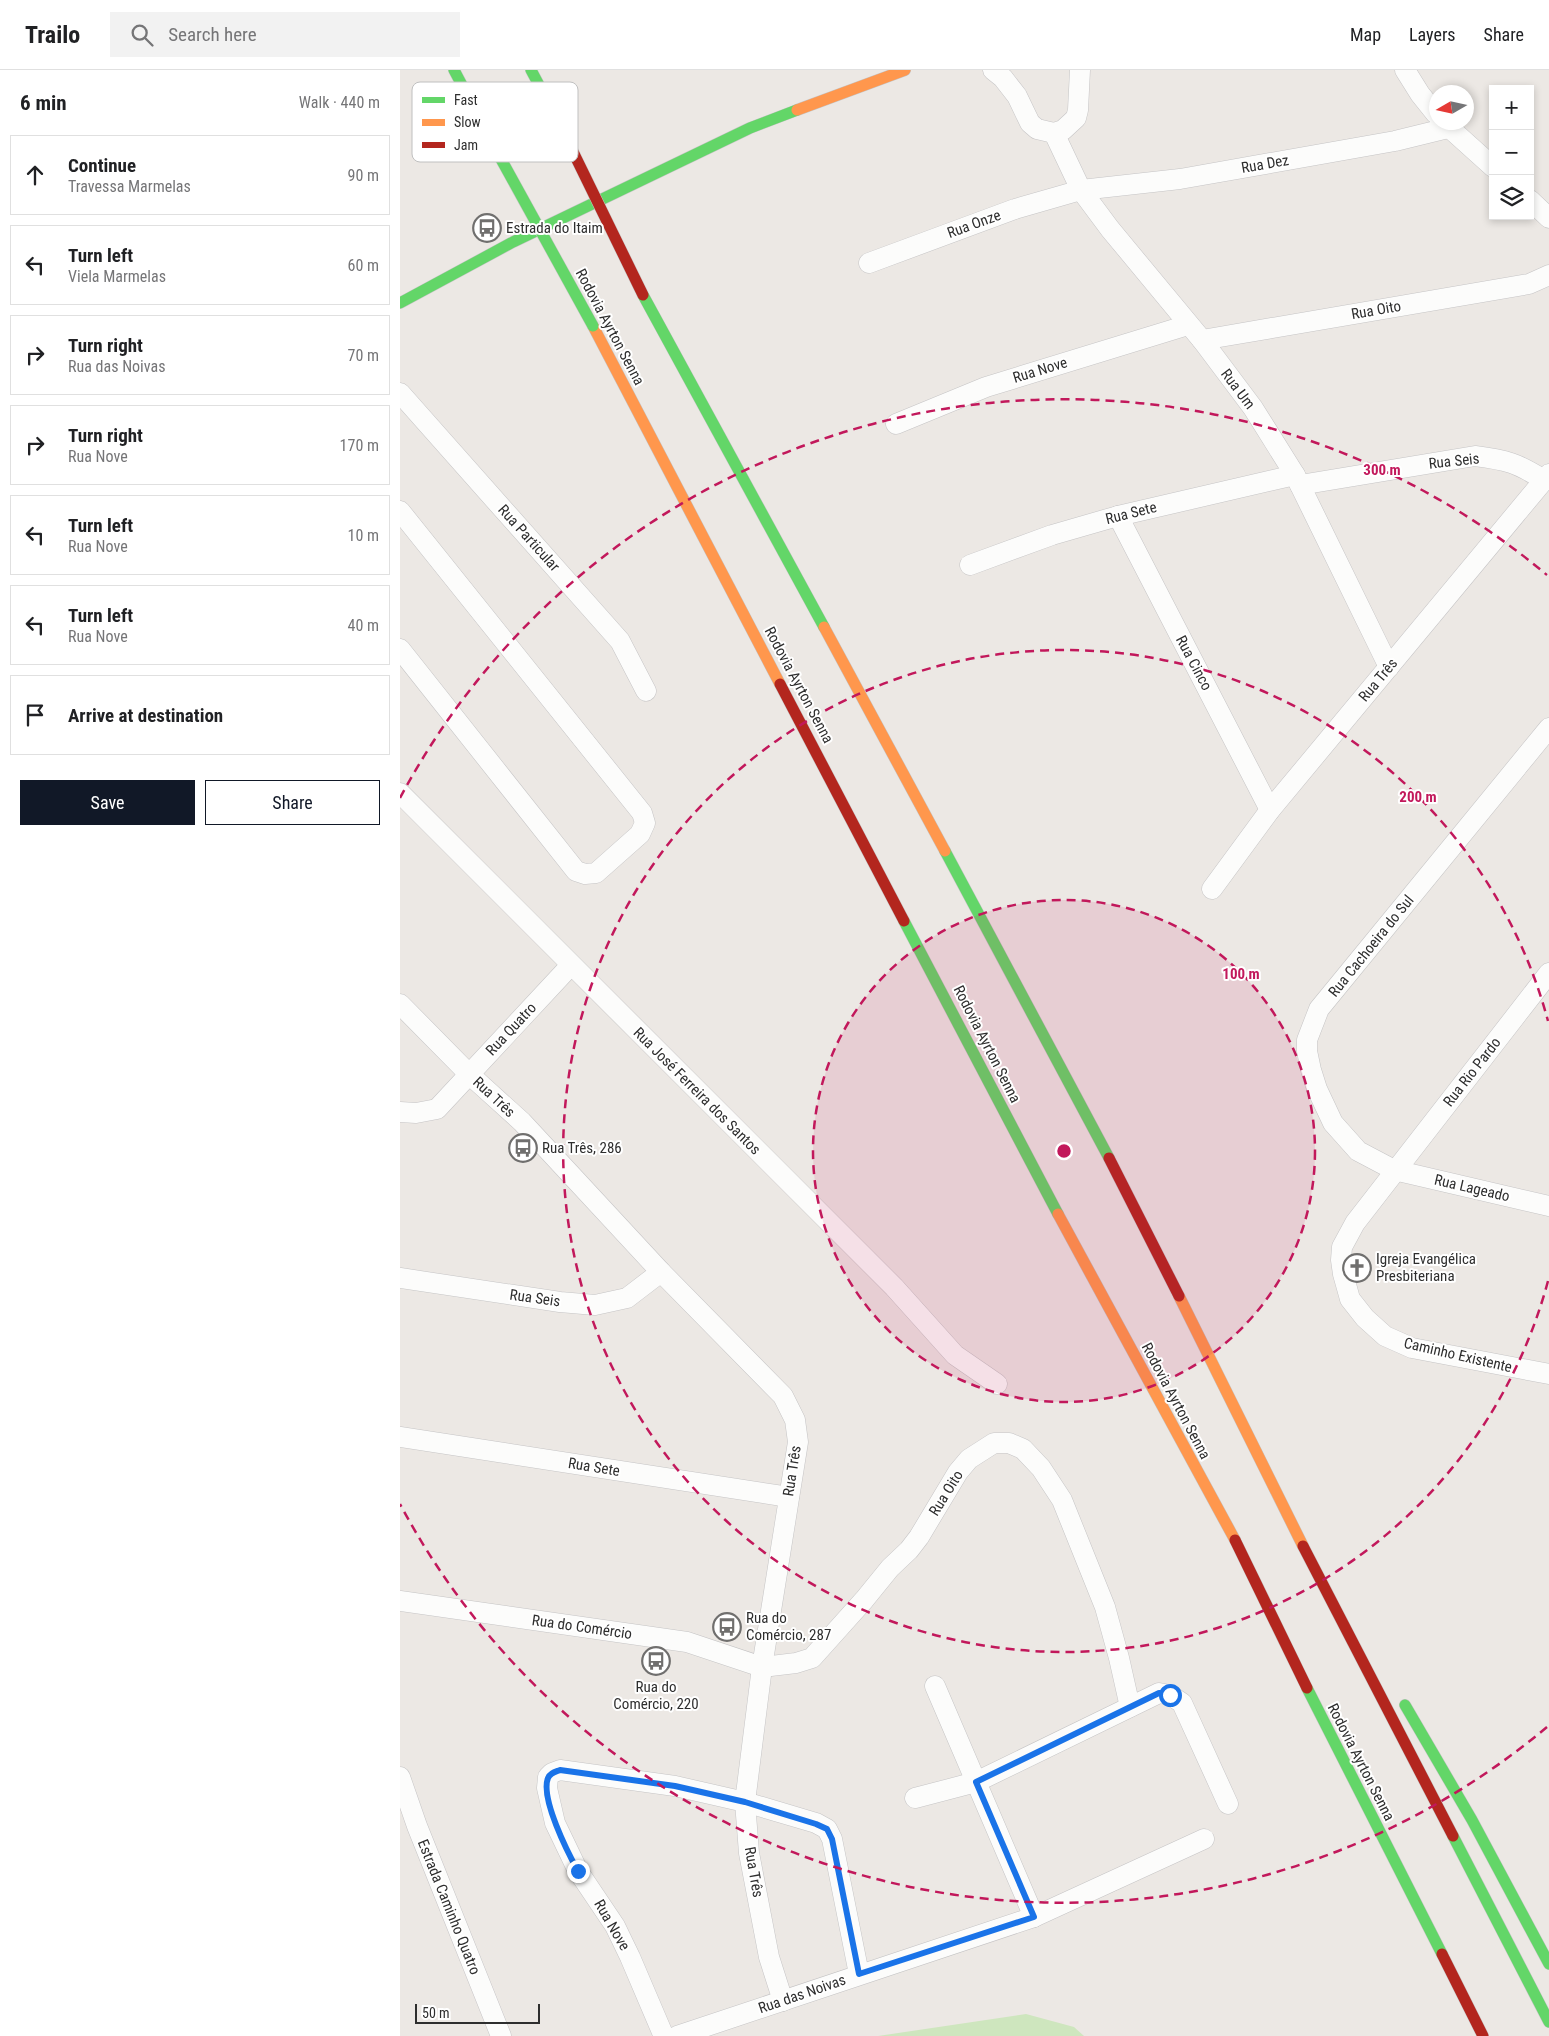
<!DOCTYPE html>
<meta charset="utf-8">
<style>
body{margin:0;font-family:"Roboto Condensed",sans-serif;background:#f2f2f2;color:#202124}
.controls{position:absolute;right:15px;top:15px;display:grid;overflow:hidden;border-radius:0px;box-shadow:0 2px 8px #0003}
.controls button{width:45px;height:45px;display:grid;place-items:center;padding:0;border:0;border-bottom:1px solid #e0e0e0;background:#fff;color:#202124;font:25px sans-serif}
.compass{position:absolute;left:1029px;top:15px;width:45px;height:45px;border-radius:50%;background:#fff;box-shadow:0 2px 8px #0003;rotate:261deg}
.scale{position:absolute;left:15px;bottom:12px;width:125px;box-sizing:border-box;padding-left:5px;border:2px solid #2e2e2e;border-top:0;font-size:14px;line-height:18px;white-space:nowrap;color:#2e2e2e;-webkit-text-stroke:4px #fff;paint-order:stroke}
.stop{position:absolute;width:15px;height:15px;margin:-11px;border:4px solid #1a73e8;border-radius:50%;background:#fff}
.stop.end{background:#1a73e8;border-color:#fff;box-shadow:0 1px 5px #0008}
.list{margin:0;padding:0;list-style:none}
h2{display:flex;justify-content:space-between;align-items:center;height:65px;margin:0;padding:0 20px;font-size:21px}
h2 small{font-size:16px;font-weight:400;color:#757577}
.list li{display:grid;grid-template-columns:32px 1fr auto;gap:15px;align-items:center;box-sizing:border-box;height:80px;margin:0 10px 10px;padding:0 10px;border:1px solid #e0e0e0;border-radius:0px}
.list b{display:block;font-size:19px;white-space:nowrap}
.list p{margin:0;font-size:16px;white-space:nowrap;color:#757577}
.list em{font-size:16px;font-style:normal;color:#757577}
.actions{display:flex;gap:10px;padding:15px 20px}
.actions a{flex:1;padding:11px 0;border:1px solid #111827;border-radius:0px;text-align:center;font-size:18px;color:#111827}
.actions .main{background:#111827;color:#fff}
.icon{flex:none;width:28px;height:28px;fill:none;stroke:currentColor;stroke-width:2;stroke-linecap:round;stroke-linejoin:round}
.map{position:relative;flex:none;width:1149px;height:1966px;overflow:hidden}
header{display:flex;align-items:center;gap:30px;box-sizing:border-box;height:70px;padding:0 25px;background:#fff;border-bottom:1px solid #e0e0e0}
header strong{font-size:24px}
nav{display:flex;gap:28px;margin-inline-start:auto;font-size:18px}
.search{width:350px;height:45px;background:#f2f2f2;display:flex;align-items:center;gap:12px;box-sizing:border-box;padding:0 18px;border-radius:0px;color:#757577;font-size:19px}
main{display:flex}
aside{flex:1;background:#fff}
.map>svg:first-child{display:block}
.green{fill:#cee6be}
.building{fill:#d1cecb;stroke:#d7d4d0}
.lines{fill:none;stroke-linecap:round;stroke-linejoin:round}
.street-casing{stroke:#c5c4c5;stroke-width:21}
.fast-casing{stroke:#c5c4c5;stroke-width:12}
.slow-casing{stroke:#c5c4c5;stroke-width:12}
.jam-casing{stroke:#c5c4c5;stroke-width:12}
.street{stroke:#fcfcfb;stroke-width:20}
.fast{stroke:#63d668;stroke-width:11}
.slow{stroke:#ff974d;stroke-width:11}
.jam{stroke:#b3261e;stroke-width:11}
.fast-bridge-casing{stroke:#c6c5c4;stroke-width:12;stroke-linecap:butt}
.jam-bridge-casing{stroke:#c6c5c4;stroke-width:12;stroke-linecap:butt}
.fast-bridge{stroke:#63d668;stroke-width:11}
.jam-bridge{stroke:#b3261e;stroke-width:11}
.route{stroke:#1a73e8;stroke-width:6}
.ring{fill:none;stroke:#c2185b;stroke-width:2.5;stroke-dasharray:9 6}
.labels{text-anchor:middle;dominant-baseline:central;stroke-width:4;stroke-linejoin:round;paint-order:stroke}
.street-label{font-size:15px;fill:#2e2e2e;stroke:#fff}
.poi-label{font-size:15px;fill:#2e2e2e;stroke:#fff;text-anchor:start}
.key{fill:#fff;stroke:#c0c0c0;stroke-width:1}
.key-label{font-size:14px;fill:#2e2e2e}
.centre{fill:#c2185b;stroke:#fff;stroke-width:2.5}
.ring-label{font-size:15px;text-anchor:middle;font-weight:bold;fill:#c2185b;stroke:#fff;stroke-width:4;stroke-linejoin:round;paint-order:stroke}
</style>
<header>
<strong>Trailo</strong>
<div class="search"><svg class="icon" aria-label="search" viewBox="0 0 24 24"><circle cx="10" cy="10" r="6"/><path d="M15 15l6 6"/></svg>Search here</div>
<nav><a>Map</a><a>Layers</a><a>Share</a></nav>
</header>
<main>
<aside>
<h2>6 min<small>Walk · 440 m</small></h2>
<ul class="list">
<li><svg class="icon" aria-label="ahead" viewBox="0 0 24 24"><path d="M12 20V5M6 11l6-6 6 6"/></svg><div><b>Continue</b><p>Travessa Marmelas</p></div><em>90 m</em></li>
<li><svg class="icon" aria-label="left" viewBox="0 0 24 24"><path d="M17 20v-9H6M10 6l-5 5 5 5"/></svg><div><b>Turn left</b><p>Viela Marmelas</p></div><em>60 m</em></li>
<li><svg class="icon" aria-label="right" viewBox="0 0 24 24"><path d="M7 20v-9h11M14 6l5 5-5 5"/></svg><div><b>Turn right</b><p>Rua das Noivas</p></div><em>70 m</em></li>
<li><svg class="icon" aria-label="right" viewBox="0 0 24 24"><path d="M7 20v-9h11M14 6l5 5-5 5"/></svg><div><b>Turn right</b><p>Rua Nove</p></div><em>170 m</em></li>
<li><svg class="icon" aria-label="left" viewBox="0 0 24 24"><path d="M17 20v-9H6M10 6l-5 5 5 5"/></svg><div><b>Turn left</b><p>Rua Nove</p></div><em>10 m</em></li>
<li><svg class="icon" aria-label="left" viewBox="0 0 24 24"><path d="M17 20v-9H6M10 6l-5 5 5 5"/></svg><div><b>Turn left</b><p>Rua Nove</p></div><em>40 m</em></li>
<li><svg class="icon" aria-label="arrive" viewBox="0 0 24 24"><path d="M6 21V4h12l-3 4 3 4H6"/></svg><div><b>Arrive at destination</b></div></li>
</ul>
<div class="actions"><a class="main">Save</a><a>Share</a></div>
</aside>
<div class="map">
<svg width="1149" height="1966" viewBox="0 0 1149 1966">
<rect width="100%" height="100%" fill="#ece8e4"/>
<!-- green -->
<path class="green" d="M626 1944 674 1957 684 1966H478Z"/>
<!-- building -->
<path class="building" d="M956 1187 967 1201 960 1210 956 1207 955 1202 953 1191Z"/>
<g class="lines">
<defs>
<g id="street">
<path d="M593 0 603 8 617 26 630 53 637 59 654 63 663 60 676 48 678 40 680 0"/>
<path d="M1005 0 1020 24 1036 44"/>
<path d="M1043 52 1093 97"/>
<path d="M654 63 681 120 710 159 802 270 853 338 895 405 989 597"/>
<path d="M1130 130 1149 148"/>
<path d="M469 193 615 139 681 120 780 109 995 71 1048 58"/>
<path d="M802 270 1129 214 1149 205"/>
<path d="M0 323 220 571 246 621"/>
<path d="M496 354 586 317 788 255"/>
<path d="M900 415 1075 386C1107 390 1117 393 1144 410"/>
<path d="M0 441 242 743 245 753 240 764 196 803 185 804 176 801 0 579"/>
<path d="M718 446 870 740"/>
<path d="M570 495 652 465 718 446 895 405"/>
<path d="M1149 658 919 939 907 970V981L911 1000 917 1019 933 1053 958 1081 994 1100 1149 1136"/>
<path d="M0 723 494 1217 555 1285 597 1314"/>
<path d="M812 819 870 740 1149 404"/>
<path d="M1149 903 955 1153 942 1177 941 1190 943 1204 950 1229 965 1248 985 1266 1012 1278 1149 1304"/>
<path d="M0 934 69 1004 122 1052 261 1202 383 1326 395 1350 398 1372 362 1597 345 1732 349 1783 369 1887 383 1931"/>
<path d="M0 1042 16 1043 37 1039 171 895"/>
<path d="M0 1208 160 1232 195 1235 227 1228 261 1202"/>
<path d="M0 1367 389 1427"/>
<path d="M0 1531 287 1572 362 1597 396 1593 412 1588 464 1530 490 1498 509 1480 519 1467 558 1402 569 1389 594 1373H609L623 1379 641 1398 662 1430 705 1537 719 1588 730 1637"/>
<path d="M535 1616 634 1847"/>
<path d="M0 1707 17 1756 101 1966"/>
<path d="M515 1728 576 1712 759 1623 770 1625 782 1633 828 1734"/>
<path d="M265 1966 262 1962 230 1887 215 1856 178 1801 155 1753 147 1718 148 1707 152 1703 160 1700 275 1716 345 1732 416 1753 427 1759 432 1769 459 1904"/>
<path d="M277 1966 634 1847 804 1769"/>
</g>
<g id="fast">
<path d="M54 0 101 89"/>
<path d="M131 0 158 51"/>
<path d="M243 225 424 557"/>
<path d="M0 233 113 172 350 58 397 40"/>
<path d="M545 781 709 1088"/>
<path d="M504 851 658 1144"/>
<path d="M907 1618 1042 1884"/>
<path d="M1005 1635 1072 1750 1149 1894"/>
<path d="M1053 1766 1149 1952"/>
</g>
<g id="slow">
<path d="M397 40 505 0"/>
<path d="M193 256 380 614"/>
<path d="M424 557 545 781"/>
<path d="M658 1144 835 1470"/>
<path d="M779 1226 903 1476"/>
</g>
<g id="jam">
<path d="M380 614 504 851"/>
<path d="M709 1088 779 1226"/>
<path d="M835 1470 907 1618"/>
<path d="M903 1476 1053 1766"/>
<path d="M1042 1884 1083 1966"/>
</g>
</defs>
<!-- street casing -->
<use href="#street" class="street-casing"/>
<!-- fast casing -->
<use href="#fast" class="fast-casing"/>
<!-- slow casing -->
<use href="#slow" class="slow-casing"/>
<!-- jam casing -->
<use href="#jam" class="jam-casing"/>
<!-- street -->
<use href="#street" class="street"/>
<!-- fast -->
<use href="#fast" class="fast"/>
<!-- slow -->
<use href="#slow" class="slow"/>
<!-- jam -->
<use href="#jam" class="jam"/>
<defs>
<path id="fast-bridge" d="M101 89 193 256"/>
<path id="jam-bridge" d="M158 51 243 225"/>
</defs>
<!-- fast-bridge casing -->
<use href="#fast-bridge" class="fast-bridge-casing"/>
<!-- jam-bridge casing -->
<use href="#jam-bridge" class="jam-bridge-casing"/>
<!-- fast-bridge -->
<use href="#fast-bridge" class="fast-bridge"/>
<!-- jam-bridge -->
<use href="#jam-bridge" class="jam-bridge"/>
</g>
<g class="lines">
<!-- route -->
<path class="route" d="M178 1801C168 1783 140 1728 148 1708 150 1703 155 1702 160 1700L275 1716 345 1732 416 1754 427 1759 432 1769 459 1904 634 1847 576 1712 759 1623 770 1625"/>
</g>
<!-- distance rings -->
<circle cx="664" cy="1081" r="251" fill="#c2185b" fill-opacity=".12"/>
<g class="ring">
<circle cx="664" cy="1081" r="251"/>
<path d="M1148 1211A501 501 0 1 1 1148 951"/>
<path d="M1147 1657A752 752 0 0 1 0 1434M0 728A752 752 0 0 1 1147 505"/>
</g>
<!-- icons -->
<defs>
<symbol id="bus-ring" viewBox="-11 -11 22 22"><circle r="9.5" fill="#fff" stroke="#706f6e" stroke-width="1.5"/><path d="M-5-6H5V4H4V6H2V4H-2V6H-4V4H-5ZM-3.5-4V0h7V-4ZM-3.5 1.2v1.5H-2V1.2ZM2 1.2v1.5H3.5V1.2Z" fill="#706f6e"/></symbol>
<symbol id="church-ring" viewBox="-11 -11 22 22"><circle r="9.5" fill="#fff" stroke="#706f6e" stroke-width="1.5"/><path d="M-1.2-6h2.4v3.5h3.3v2.4h-3.3V6h-2.4V-.1h-3.3v-2.4h3.3Z" fill="#706f6e"/></symbol>
</defs>
<g fill-rule="evenodd">
<use href="#bus-ring" x="71" y="142" width="32" height="32"/>
<use href="#bus-ring" x="107" y="1062" width="32" height="32"/>
<use href="#church-ring" x="941" y="1182" width="32" height="32"/>
<use href="#bus-ring" x="311" y="1541" width="32" height="32"/>
<use href="#bus-ring" x="240" y="1575" width="32" height="32"/>
</g>
<g class="labels">
<!-- street labels -->
<g class="street-label">
<text transform="translate(865 94) rotate(-10)">Rua Dez</text>
<text transform="translate(574 154) rotate(-20)">Rua Onze</text>
<text transform="translate(976 240) rotate(-10)">Rua Oito</text>
<text transform="translate(210 257) rotate(62)">Rodovia Ayrton Senna</text>
<text transform="translate(640 300) rotate(-17)">Rua Nove</text>
<text transform="translate(838 319) rotate(53)">Rua Um</text>
<text transform="translate(1054 391) rotate(-6)">Rua Seis</text>
<text transform="translate(731 443) rotate(-14)">Rua Sete</text>
<text transform="translate(129 468) rotate(48)">Rua Particular</text>
<text transform="translate(794 593) rotate(62)">Rua Cinco</text>
<text transform="translate(978 610) rotate(-50)">Rua Três</text>
<text transform="translate(399 615) rotate(62)">Rodovia Ayrton Senna</text>
<text transform="translate(971 876) rotate(-51)">Rua Cachoeira do Sul</text>
<text transform="translate(111 959) rotate(-47)">Rua Quatro</text>
<text transform="translate(587 974) rotate(63)">Rodovia Ayrton Senna</text>
<text transform="translate(1072 1002) rotate(-52)">Rua Rio Pardo</text>
<text transform="translate(297 1021) rotate(45)">Rua José Ferreira dos Santos</text>
<text transform="translate(94 1027) rotate(43)">Rua Três</text>
<text transform="translate(1072 1118) rotate(13)">Rua Lageado</text>
<text transform="translate(135 1228) rotate(8)">Rua Seis</text>
<text transform="translate(1058 1285) rotate(13)">Caminho Existente</text>
<text transform="translate(776 1331) rotate(62)">Rodovia Ayrton Senna</text>
<text transform="translate(194 1397) rotate(9)">Rua Sete</text>
<text transform="translate(392 1401) rotate(-81)">Rua Três</text>
<text transform="translate(546 1423) rotate(-58)">Rua Oito</text>
<text transform="translate(182 1557) rotate(8)">Rua do Comércio</text>
<text transform="translate(961 1692) rotate(63)">Rodovia Ayrton Senna</text>
<text transform="translate(354 1802) rotate(80)">Rua Três</text>
<text transform="translate(49 1837) rotate(68)">Estrada Caminho Quatro</text>
<text transform="translate(212 1855) rotate(60)">Rua Nove</text>
<text transform="translate(402 1924) rotate(-19)">Rua das Noivas</text>
</g>
<!-- poi labels -->
<g class="poi-label">
<text x="106" y="158">Estrada do Itaim</text>
<text x="142" y="1078">Rua Três, 286</text>
<text x="976" y="1189">Igreja Evangélica<tspan x="976" dy="17">Presbiteriana</tspan></text>
<text x="346" y="1548">Rua do<tspan x="346" dy="17">Comércio, 287</tspan></text>
<text x="256" y="1617" text-anchor="middle">Rua do<tspan x="256" dy="17">Comércio, 220</tspan></text>
</g>
</g>
<!-- legend -->
<rect x="12" y="12" width="166" height="80" rx="8" class="key"/>
<rect x="22" y="27" width="23" height="6" fill="#63d668"/>
<rect x="22" y="49" width="23" height="7" fill="#ff974d"/>
<rect x="22" y="72" width="23" height="6" fill="#b3261e"/>
<g class="key-label">
<text x="54" y="35">Fast</text>
<text x="54" y="57">Slow</text>
<text x="54" y="80">Jam</text>
</g>
<circle cx="664" cy="1081" r="8" class="centre"/>
<g class="ring-label">
<text x="982" y="405">300 m</text>
<text x="1018" y="732">200 m</text>
<text x="841" y="909">100 m</text>
</g>
</svg>
<div class="controls">
<button>+</button>
<button>−</button>
<button><svg class="icon" aria-label="layers" viewBox="0 0 24 24"><path d="M12 4l9 5-9 5-9-5zM3 14l9 5 9-5"/></svg></button>
</div>
<svg class="compass" viewBox="-18 -18 36 36"><path d="M0-13l5 13h-10z" fill="#e53935"/><path d="M0 13l5-13h-10z" fill="#757577"/></svg>
<div class="scale">50 m</div>
<div class="stop" style="left:770px;top:1625px"></div>
<div class="stop end" style="left:178px;top:1801px"></div>
</div>
</main>
